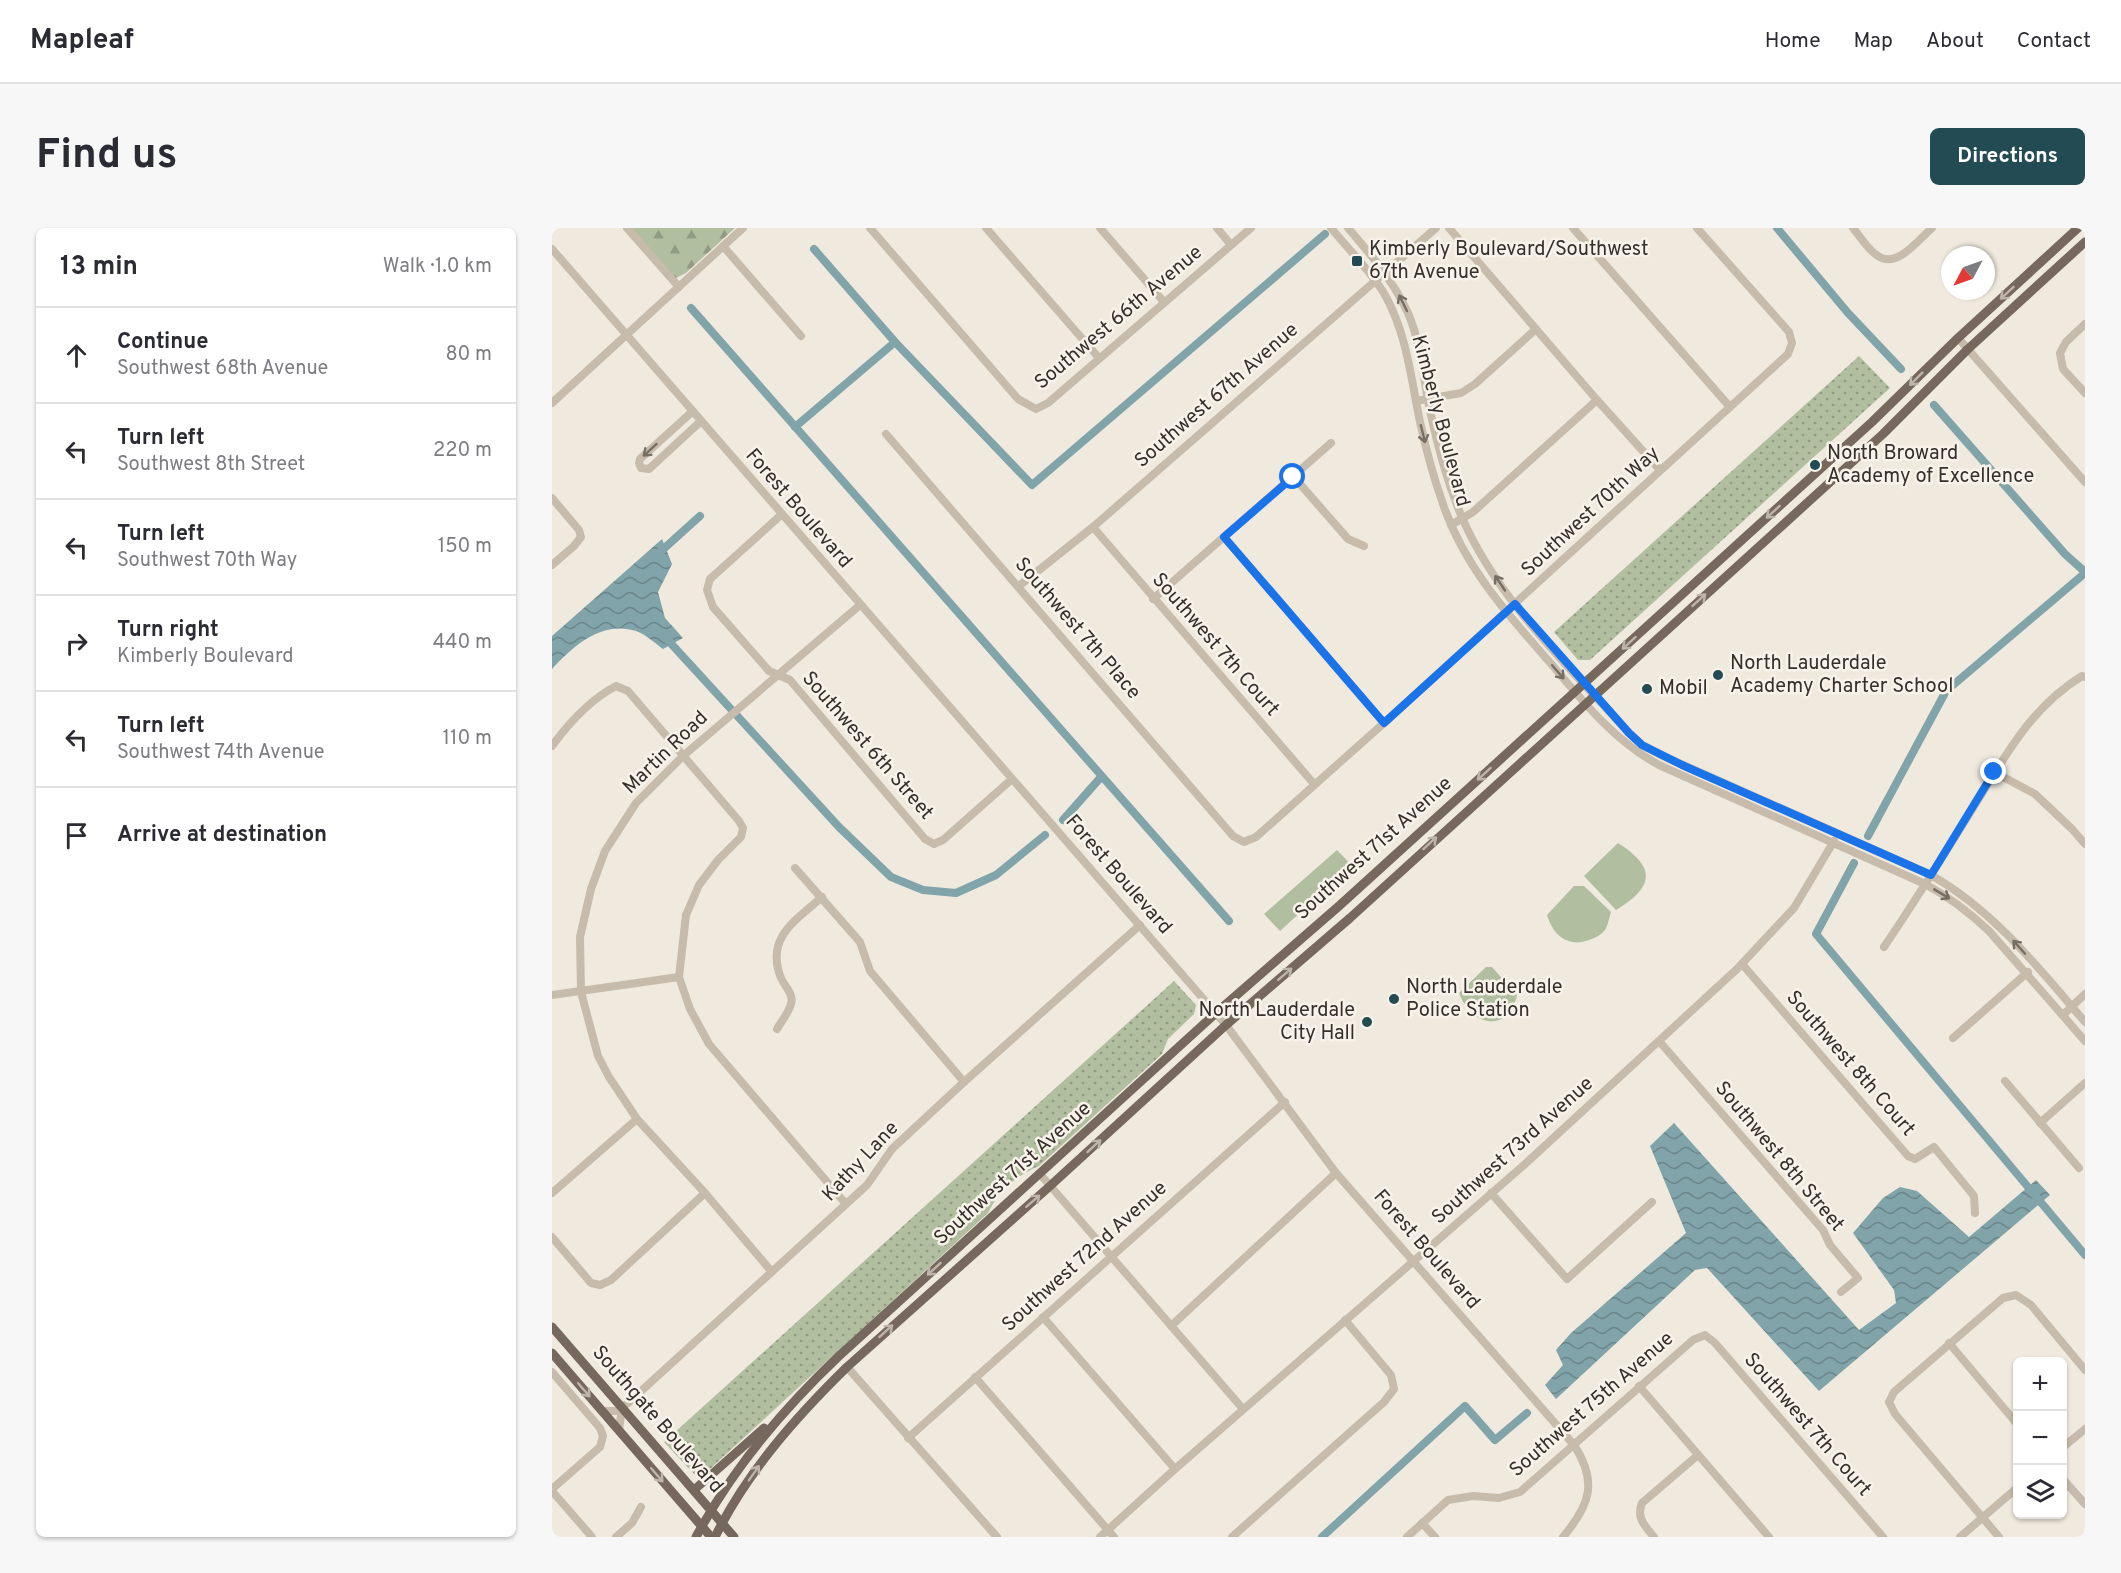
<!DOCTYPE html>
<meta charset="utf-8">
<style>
body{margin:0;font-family:Overpass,sans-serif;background:#f7f7f7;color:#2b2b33}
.controls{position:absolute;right:18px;bottom:18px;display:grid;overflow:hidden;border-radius:9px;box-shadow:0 2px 4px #0004}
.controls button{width:54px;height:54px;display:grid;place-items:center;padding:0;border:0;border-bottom:2px solid #e1e1e2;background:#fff;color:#2b2b33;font:30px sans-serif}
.compass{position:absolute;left:1389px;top:18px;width:54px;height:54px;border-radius:50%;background:#fff;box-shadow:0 2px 4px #0004;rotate:229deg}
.stop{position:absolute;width:18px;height:18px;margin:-14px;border:4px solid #1a73e8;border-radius:50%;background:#fff}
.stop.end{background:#1a73e8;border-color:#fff;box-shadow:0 2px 6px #0008}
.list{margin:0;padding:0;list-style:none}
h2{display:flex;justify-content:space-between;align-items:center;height:78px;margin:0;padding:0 24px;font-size:26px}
h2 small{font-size:20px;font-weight:400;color:#7c7c81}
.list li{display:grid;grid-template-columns:39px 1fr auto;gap:18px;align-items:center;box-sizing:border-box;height:96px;padding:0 24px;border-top:2px solid #e1e1e2}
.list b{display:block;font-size:22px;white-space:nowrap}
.list p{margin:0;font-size:20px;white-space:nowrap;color:#7c7c81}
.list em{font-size:20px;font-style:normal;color:#7c7c81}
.icon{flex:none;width:33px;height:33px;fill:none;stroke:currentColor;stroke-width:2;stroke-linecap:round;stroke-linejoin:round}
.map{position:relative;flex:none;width:1533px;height:1309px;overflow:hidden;border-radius:9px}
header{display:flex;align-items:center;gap:36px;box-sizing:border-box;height:84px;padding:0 30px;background:#fff;border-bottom:2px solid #e1e1e2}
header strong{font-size:28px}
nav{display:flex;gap:33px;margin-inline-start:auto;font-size:21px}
.intro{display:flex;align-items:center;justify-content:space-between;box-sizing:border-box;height:144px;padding:0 36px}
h1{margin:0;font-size:42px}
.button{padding:15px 27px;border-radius:9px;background:#234b53;color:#fff;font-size:21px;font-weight:700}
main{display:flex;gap:36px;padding:0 36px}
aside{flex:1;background:#fff;border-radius:9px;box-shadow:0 2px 4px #0004}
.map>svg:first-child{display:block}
.grass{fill:url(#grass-dots)}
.forest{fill:url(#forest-firs)}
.park{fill:#b1bea0}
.water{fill:url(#water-waves)}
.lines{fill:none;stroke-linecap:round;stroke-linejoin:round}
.canal{stroke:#80a4aa;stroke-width:8}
.minor{stroke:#c7bbab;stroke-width:8}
.major{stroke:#76685c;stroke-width:9}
.oneway{stroke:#beb4aa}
.oneway2{stroke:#776e64}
.route{stroke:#1a73e8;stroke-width:8}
.poi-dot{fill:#234b53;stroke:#f8f3ea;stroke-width:2}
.labels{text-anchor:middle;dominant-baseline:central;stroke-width:5;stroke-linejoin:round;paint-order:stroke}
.poi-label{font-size:20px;fill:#362f2a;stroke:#f8f3ea;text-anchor:start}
.street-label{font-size:20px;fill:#362f2a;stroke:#f8f3ea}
</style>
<header>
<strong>Mapleaf</strong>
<nav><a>Home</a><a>Map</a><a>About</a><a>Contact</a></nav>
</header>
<div class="intro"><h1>Find us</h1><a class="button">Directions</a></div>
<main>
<aside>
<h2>13 min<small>Walk · 1.0 km</small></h2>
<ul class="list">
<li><svg class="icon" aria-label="ahead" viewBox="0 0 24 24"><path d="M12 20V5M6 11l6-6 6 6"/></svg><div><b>Continue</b><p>Southwest 68th Avenue</p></div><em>80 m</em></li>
<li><svg class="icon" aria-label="left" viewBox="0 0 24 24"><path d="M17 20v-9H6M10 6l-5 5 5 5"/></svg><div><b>Turn left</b><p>Southwest 8th Street</p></div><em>220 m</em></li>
<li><svg class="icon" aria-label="left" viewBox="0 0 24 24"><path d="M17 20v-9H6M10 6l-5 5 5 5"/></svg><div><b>Turn left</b><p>Southwest 70th Way</p></div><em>150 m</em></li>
<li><svg class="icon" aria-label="right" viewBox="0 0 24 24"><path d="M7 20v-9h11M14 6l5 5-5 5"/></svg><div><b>Turn right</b><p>Kimberly Boulevard</p></div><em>440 m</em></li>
<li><svg class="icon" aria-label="left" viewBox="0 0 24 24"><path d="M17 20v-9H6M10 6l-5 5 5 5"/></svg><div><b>Turn left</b><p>Southwest 74th Avenue</p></div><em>110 m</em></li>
<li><svg class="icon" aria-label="arrive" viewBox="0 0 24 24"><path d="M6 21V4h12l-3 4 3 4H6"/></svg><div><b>Arrive at destination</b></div></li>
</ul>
</aside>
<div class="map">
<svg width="1533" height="1309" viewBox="0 0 1533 1309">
<defs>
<pattern id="grass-dots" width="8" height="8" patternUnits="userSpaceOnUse" patternTransform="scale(1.5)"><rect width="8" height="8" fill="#b1bea0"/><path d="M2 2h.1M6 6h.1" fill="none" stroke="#919b83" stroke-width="1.8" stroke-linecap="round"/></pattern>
<pattern id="forest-firs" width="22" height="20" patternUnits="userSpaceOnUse" patternTransform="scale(1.5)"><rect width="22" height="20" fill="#b1bea0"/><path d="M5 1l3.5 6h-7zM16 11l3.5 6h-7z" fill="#919b83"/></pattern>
<pattern id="water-waves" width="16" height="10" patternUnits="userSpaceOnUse" patternTransform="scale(1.5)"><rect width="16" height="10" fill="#80a4aa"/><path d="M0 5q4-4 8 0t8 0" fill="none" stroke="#6a868b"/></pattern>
</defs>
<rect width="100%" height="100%" fill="#f0eade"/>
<!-- grass -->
<g class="grass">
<path d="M1307 128 1338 160 1038 432H1026L1002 404Z"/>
<path d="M622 753 644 777 642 786 616 811 610 826 487 938C464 948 447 962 436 985L147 1251 112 1214Z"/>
</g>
<!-- forest -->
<path class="forest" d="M80 0H183L134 45 124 50 117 45Z"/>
<!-- park -->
<g class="park">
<path d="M1066 615C1105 640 1102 659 1064 682L1032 648Z"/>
<path d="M785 622 805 643 781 666 775 660 728 703 712 686Z"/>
<path d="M1022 658H1032L1059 684C1057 690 1056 697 1053 702 1049 707 1043 710 1037 712 1016 720 1001 707 995 687Z"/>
<path d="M934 739H940L965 767C957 805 920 800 907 765Z"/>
</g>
<!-- water -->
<g class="water">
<path d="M110 311 120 336 106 364 113 390 131 410 111 421C103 415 93 406 84 403 50 392 21 418 0 441V408Z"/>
<path d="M1122 895 1307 1102 1344 1075 1342 1062 1301 1005 1331 970 1348 959 1365 963 1417 1009 1484 952 1498 967 1267 1163 1155 1040 1143 1042 1004 1171 993 1157 1011 1137 1004 1122 1019 1105 1134 1005 1098 918Z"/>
</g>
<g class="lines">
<!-- canal -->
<g class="canal">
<path d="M1225 0 1296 85 1349 141"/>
<path d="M262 21 343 114 480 257 773 6"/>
<path d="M139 80 677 693"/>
<path d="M1382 177 1513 326 1533 344"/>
<path d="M243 199 343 114"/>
<path d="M107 325 148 288"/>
<path d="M113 409 287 599 339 649 371 662 404 665 444 647 493 607"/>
<path d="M511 592 549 549"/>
<path d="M1316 608 1394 463 1533 345"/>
<path d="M1302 635 1264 706 1533 1027"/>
<path d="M770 1309 913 1178 943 1212 975 1185"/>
</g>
<!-- minor -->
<g class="minor">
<path d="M75 0 127 59"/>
<path d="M318 0 466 171 484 181 496 175 699 0"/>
<path d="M434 0 547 130"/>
<path d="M548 0 612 74"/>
<path d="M665 0 679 17"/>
<path d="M779 0C797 22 819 43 833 67 855 106 859 151 868 194 874 221 881 248 890 273 911 338 957 388 1001 438 1032 475 1064 514 1107 537L1373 656C1397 669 1417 684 1437 703L1533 813"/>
<path d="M796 0C819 27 841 52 856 85 868 113 871 144 876 173 884 212 894 251 909 287 943 369 1018 440 1077 505L1090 517 1109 527 1379 647C1442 683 1486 739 1533 794"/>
<path d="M897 0 1045 172 1108 242"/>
<path d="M1021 0 1178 179"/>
<path d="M1301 0C1308 8 1316 22 1326 28 1345 41 1366 12 1380 0"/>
<path d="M171 18 249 108"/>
<path d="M0 21 674 797 784 945 1022 1217C1046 1254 1038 1277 1011 1309"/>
<path d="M1533 96 1514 114 1508 125 1511 141 1533 165"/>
<path d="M1406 110 1533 254"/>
<path d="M864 173 909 165 923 156 984 101"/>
<path d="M0 175 191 0"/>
<path d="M141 183 88 231 87 235 89 240 97 241 149 193"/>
<path d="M334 206 681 608 692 614 704 609 832 495 1236 126 1240 115 1237 104 1145 0"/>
<path d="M741 248 796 311 812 318"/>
<path d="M0 270 27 302 29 309 22 318 0 337"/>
<path d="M229 287 158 351 155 362 161 379 217 443 238 452 373 611 382 616 391 612 460 551"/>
<path d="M899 297 921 284 1045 172"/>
<path d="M541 299 762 556"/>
<path d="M672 309 832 495"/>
<path d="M467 358 541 299 884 0"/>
<path d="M601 371 779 215"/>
<path d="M0 518C17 495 39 471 64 458L76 463 187 593 191 600 189 609 166 632 147 657 134 687 127 749 138 781 157 816 294 976"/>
<path d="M1442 544 1483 566 1520 601 1533 616"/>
<path d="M243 640 308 714 318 743 412 854"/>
<path d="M1332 719C1363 673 1392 627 1421 580 1452 530 1478 480 1530 448L1533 449"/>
<path d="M1190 736 1356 928 1363 931 1382 919 1422 968 1423 985"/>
<path d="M0 767 127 749"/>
<path d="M1511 787 1533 766"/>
<path d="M225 801C229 794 237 784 239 776 242 766 233 759 229 750 213 710 243 693 270 669"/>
<path d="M1401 810 1476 744"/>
<path d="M1107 813 1271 1002 1278 1017 1306 1050 1289 1064"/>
<path d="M1453 853 1527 940"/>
<path d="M1488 895 1533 855"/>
<path d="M488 946 691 1181"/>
<path d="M0 965 85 891"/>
<path d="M939 965 1015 1051 1100 974"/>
<path d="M0 1009 39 1055 48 1057 59 1052 153 965"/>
<path d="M220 1044 153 965 85 891 57 849 46 828 29 764 28 709 39 661 53 623 84 575 131 528 308 377"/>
<path d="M491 1089 623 1241"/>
<path d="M619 1098 784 945"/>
<path d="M1397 1115 1466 1197"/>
<path d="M295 1139 445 1309"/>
<path d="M0 1144 48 1200 51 1208 48 1219 0 1261"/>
<path d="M423 1149 562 1309"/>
<path d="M1087 1158 1217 1309"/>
<path d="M50 1183H64L76 1175 315 957 340 921 412 854 588 697"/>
<path d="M67 1202 70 1180"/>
<path d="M356 1210 733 874"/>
<path d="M1510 1220 1533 1201"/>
<path d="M1510 1250 1533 1276"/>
<path d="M0 1263 40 1309"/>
<path d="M870 1295 883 1309"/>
<path d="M64 1309 80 1295 89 1279"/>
<path d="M548 1309 623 1241 972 937 1185 741 1242 680 1282 613"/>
<path d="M680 1309 832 1174 842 1161 839 1147 793 1092"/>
<path d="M855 1309 896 1272 921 1268 947 1270 968 1264 1141 1112 1153 1107 1163 1115 1331 1309"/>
<path d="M1102 1309C1093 1298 1084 1290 1090 1275L1146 1227"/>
<path d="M1408 1309 1466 1259"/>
<path d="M1447 1309 1343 1186 1337 1174 1342 1164 1451 1070 1464 1067 1479 1077 1533 1142"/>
</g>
<!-- major -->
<g class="major">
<path d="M0 1099 182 1309"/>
<path d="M0 1125 159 1309"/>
<path d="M142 1262 212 1200"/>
<path d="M144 1309C181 1240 230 1182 287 1128L664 785 787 678 1320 194 1406 110 1526 0"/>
<path d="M163 1309C195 1244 244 1189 295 1139L498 958 674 797 798 690 1331 206 1416 121 1533 14"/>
</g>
</g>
<!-- one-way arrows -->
<defs><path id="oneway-shaft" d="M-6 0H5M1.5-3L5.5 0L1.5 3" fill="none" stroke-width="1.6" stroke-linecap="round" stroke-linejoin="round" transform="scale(1.5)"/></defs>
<g class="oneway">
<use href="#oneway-shaft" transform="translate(1455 65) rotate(137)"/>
<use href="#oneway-shaft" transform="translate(1364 151) rotate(135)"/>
<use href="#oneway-shaft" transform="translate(1221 284) rotate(138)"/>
<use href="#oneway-shaft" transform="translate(1147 372) rotate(-42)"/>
<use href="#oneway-shaft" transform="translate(1077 415) rotate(138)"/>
<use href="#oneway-shaft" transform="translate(932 546) rotate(138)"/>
<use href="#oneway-shaft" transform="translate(878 615) rotate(-43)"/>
<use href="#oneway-shaft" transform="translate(733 746) rotate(-41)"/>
<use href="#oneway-shaft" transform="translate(542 918) rotate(-42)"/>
<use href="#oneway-shaft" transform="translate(481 973) rotate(-41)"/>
<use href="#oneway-shaft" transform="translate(382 1041) rotate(138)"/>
<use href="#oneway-shaft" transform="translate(334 1103) rotate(-42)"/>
<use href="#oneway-shaft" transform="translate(32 1162) rotate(49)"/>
<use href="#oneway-shaft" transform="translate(202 1245) rotate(-55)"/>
<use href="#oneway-shaft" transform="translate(105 1247) rotate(49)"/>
</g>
<g class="oneway2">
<use href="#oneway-shaft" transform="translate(851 75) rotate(-116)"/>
<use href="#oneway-shaft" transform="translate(871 206) rotate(76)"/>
<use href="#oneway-shaft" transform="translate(98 222) rotate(138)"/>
<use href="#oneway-shaft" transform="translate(948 355) rotate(-124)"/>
<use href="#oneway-shaft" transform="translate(1006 444) rotate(49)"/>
<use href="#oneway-shaft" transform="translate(1390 666) rotate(31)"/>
<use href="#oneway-shaft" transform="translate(1467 719) rotate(-132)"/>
</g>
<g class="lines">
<!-- route -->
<path class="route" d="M741 249 672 309 832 495 963 376 1077 505 1090 517 1130 537 1379 647 1442 544"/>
</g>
<!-- markers -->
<g class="poi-dot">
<rect x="799" y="27" width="12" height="12" rx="3"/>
<circle cx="1263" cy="237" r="6"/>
<circle cx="1166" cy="447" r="6"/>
<circle cx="1095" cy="461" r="6"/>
<circle cx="842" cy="771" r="6"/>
<circle cx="815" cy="794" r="6"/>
</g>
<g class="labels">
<!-- poi labels -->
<g class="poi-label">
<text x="817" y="22">Kimberly Boulevard/Southwest<tspan x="817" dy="23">67th Avenue</tspan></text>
<text x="1275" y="226">North Broward<tspan x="1275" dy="23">Academy of Excellence</tspan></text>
<text x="1178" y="436">North Lauderdale<tspan x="1178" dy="23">Academy Charter School</tspan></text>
<text x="1107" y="461">Mobil</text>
<text x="854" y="760">North Lauderdale<tspan x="854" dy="23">Police Station</tspan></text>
<text x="803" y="783" text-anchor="end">North Lauderdale<tspan x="803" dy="23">City Hall</tspan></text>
</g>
<!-- street labels -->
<g class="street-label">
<text transform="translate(567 90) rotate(-40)">Southwest 66th Avenue</text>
<text transform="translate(665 168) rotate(-41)">Southwest 67th Avenue</text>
<text transform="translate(888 193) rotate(75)">Kimberly Boulevard</text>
<text transform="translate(246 281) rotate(49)">Forest Boulevard</text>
<text transform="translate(1039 284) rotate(-43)">Southwest 70th Way</text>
<text transform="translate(525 401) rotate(49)">Southwest 7th Place</text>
<text transform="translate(663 417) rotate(49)">Southwest 7th Court</text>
<text transform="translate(315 518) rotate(49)">Southwest 6th Street</text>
<text transform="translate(114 525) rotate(-44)">Martin Road</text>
<text transform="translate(822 621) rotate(-42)">Southwest 71st Avenue</text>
<text transform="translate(566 647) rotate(49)">Forest Boulevard</text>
<text transform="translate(1298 836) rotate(49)">Southwest 8th Court</text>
<text transform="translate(961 923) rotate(-42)">Southwest 73rd Avenue</text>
<text transform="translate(1227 929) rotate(50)">Southwest 8th Street</text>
<text transform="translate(309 934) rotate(-47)">Kathy Lane</text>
<text transform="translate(461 946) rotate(-42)">Southwest 71st Avenue</text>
<text transform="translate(874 1022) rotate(49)">Forest Boulevard</text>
<text transform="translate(533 1029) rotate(-42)">Southwest 72nd Avenue</text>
<text transform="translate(1040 1177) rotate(-41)">Southwest 75th Avenue</text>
<text transform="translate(105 1192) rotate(49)">Southgate Boulevard</text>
<text transform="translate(1255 1197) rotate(49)">Southwest 7th Court</text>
</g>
</g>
</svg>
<div class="controls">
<button>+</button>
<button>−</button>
<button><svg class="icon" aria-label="layers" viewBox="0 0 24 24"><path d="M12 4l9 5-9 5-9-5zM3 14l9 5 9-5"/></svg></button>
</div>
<svg class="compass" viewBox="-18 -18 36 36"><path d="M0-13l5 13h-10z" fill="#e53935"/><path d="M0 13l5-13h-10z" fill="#7c7c81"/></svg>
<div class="stop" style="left:741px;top:249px"></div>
<div class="stop end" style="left:1442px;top:544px"></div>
</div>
</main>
